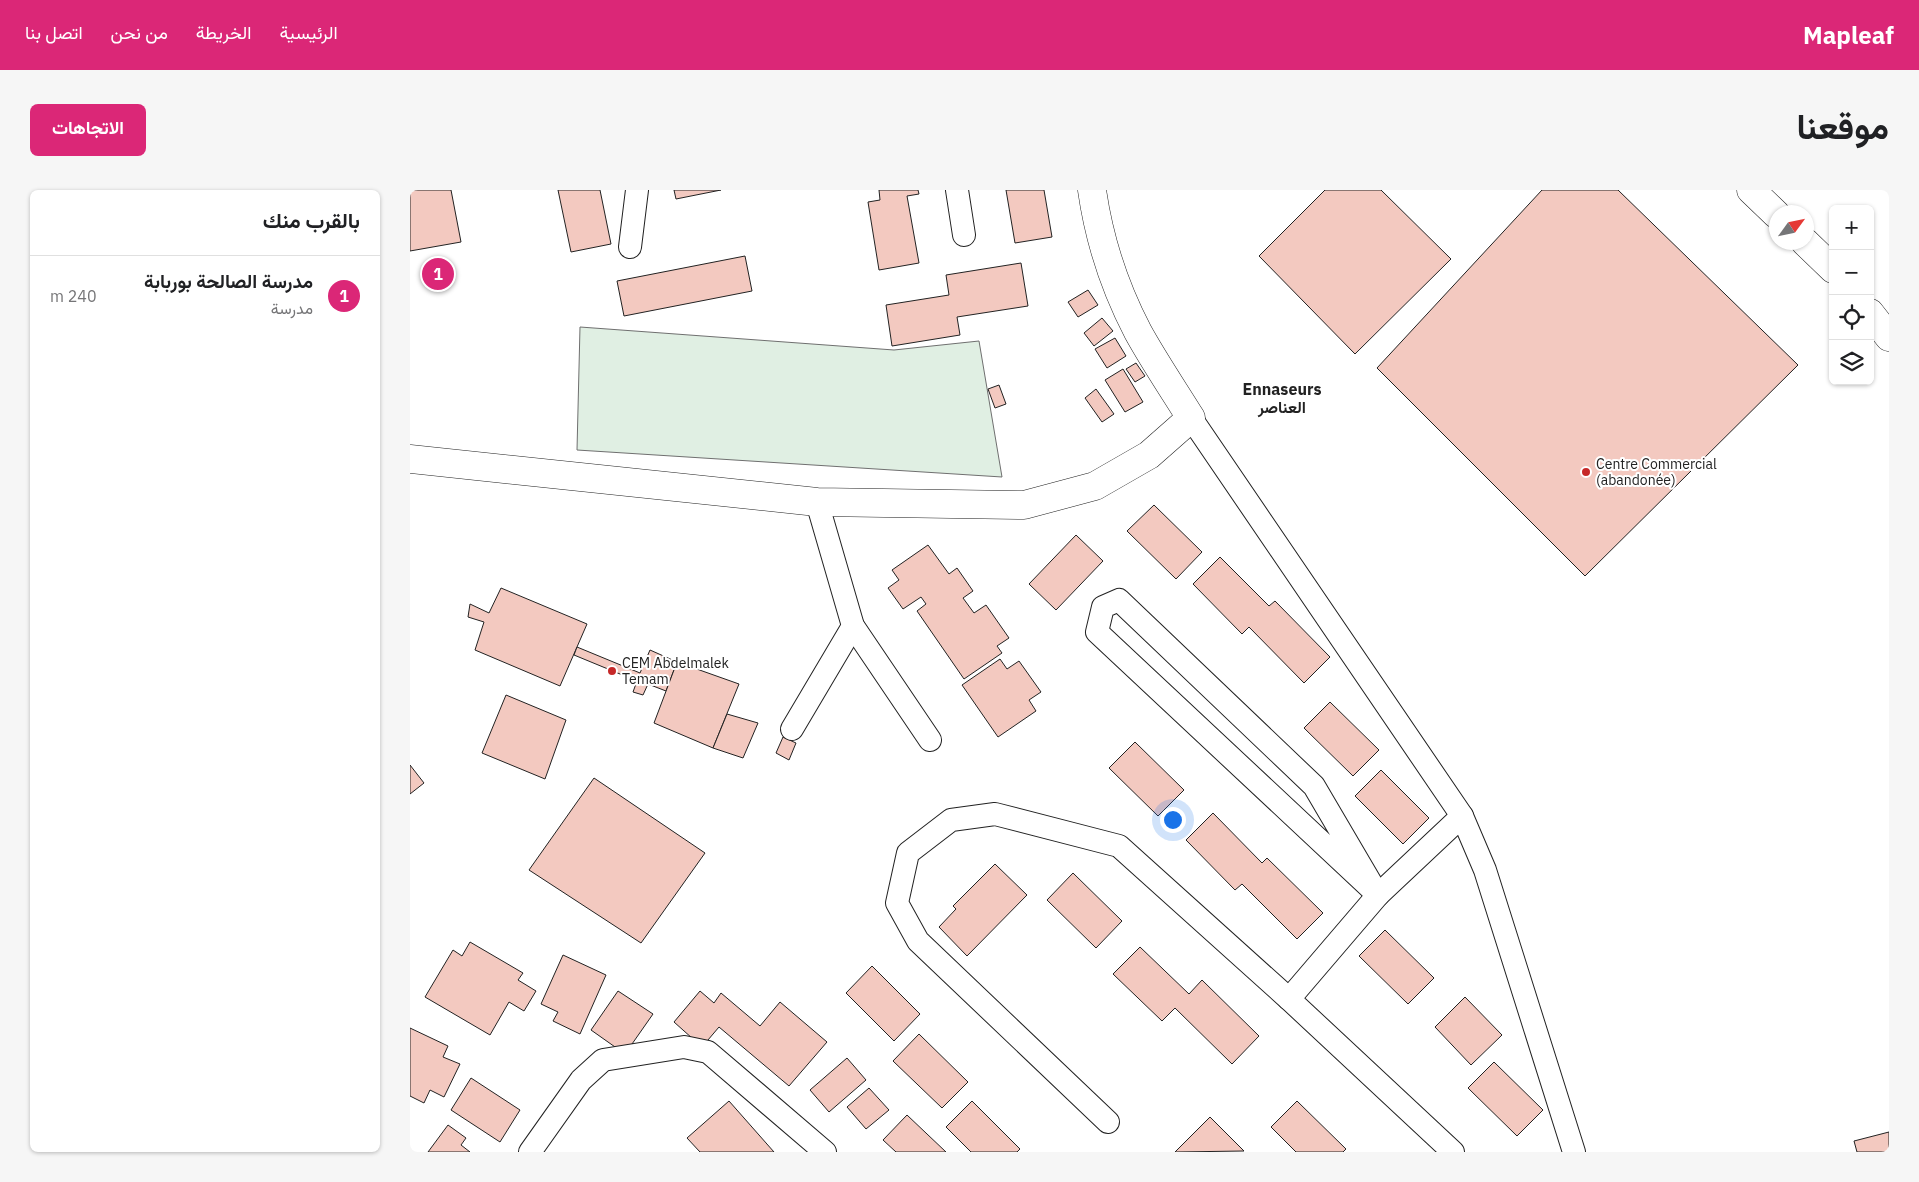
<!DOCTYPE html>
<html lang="ar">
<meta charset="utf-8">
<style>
body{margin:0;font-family:"IBM Plex Sans",Vazirmatn,sans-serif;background:#f6f6f6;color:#202124;direction:rtl}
.controls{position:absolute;right:15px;top:15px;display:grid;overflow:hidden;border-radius:8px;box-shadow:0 1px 4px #0004}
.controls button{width:45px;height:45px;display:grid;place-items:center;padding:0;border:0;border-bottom:1px solid #e0e0e0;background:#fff;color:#202124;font:25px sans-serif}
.compass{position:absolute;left:1359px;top:15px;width:45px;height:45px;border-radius:50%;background:#fff;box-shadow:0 1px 4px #0004;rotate:57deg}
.you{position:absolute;left:762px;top:629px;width:18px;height:18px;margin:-12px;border:4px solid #fff;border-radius:50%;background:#1a73e8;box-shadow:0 0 0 8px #1a73e833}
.badge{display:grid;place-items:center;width:32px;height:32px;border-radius:50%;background:#db2777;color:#fff;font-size:16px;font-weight:700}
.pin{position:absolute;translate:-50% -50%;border:2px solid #fff;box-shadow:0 1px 5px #0006}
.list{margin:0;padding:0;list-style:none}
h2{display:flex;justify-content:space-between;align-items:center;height:65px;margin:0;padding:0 20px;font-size:21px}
h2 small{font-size:16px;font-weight:400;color:#757577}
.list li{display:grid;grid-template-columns:32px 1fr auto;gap:15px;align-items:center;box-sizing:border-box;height:80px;padding:0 20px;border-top:1px solid #e0e0e0}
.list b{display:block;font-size:19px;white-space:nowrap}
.list p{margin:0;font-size:16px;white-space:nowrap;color:#757577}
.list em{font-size:16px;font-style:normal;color:#757577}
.icon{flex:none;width:28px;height:28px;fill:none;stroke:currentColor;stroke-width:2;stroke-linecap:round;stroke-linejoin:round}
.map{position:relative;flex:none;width:1479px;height:962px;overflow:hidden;direction:ltr;border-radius:8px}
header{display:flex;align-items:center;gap:30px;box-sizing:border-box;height:70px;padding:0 25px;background:#db2777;color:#fff}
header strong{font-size:24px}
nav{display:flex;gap:28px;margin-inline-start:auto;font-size:18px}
.intro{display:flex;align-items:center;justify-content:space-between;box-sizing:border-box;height:120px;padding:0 30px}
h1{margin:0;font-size:35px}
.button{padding:12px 22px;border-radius:8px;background:#db2777;color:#fff;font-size:18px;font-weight:700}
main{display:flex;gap:30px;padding:0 30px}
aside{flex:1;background:#fff;border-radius:8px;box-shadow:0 1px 4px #0004}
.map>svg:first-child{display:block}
.green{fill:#e0efe3;stroke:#6f6f6f}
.building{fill:#f3c9c0;stroke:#222}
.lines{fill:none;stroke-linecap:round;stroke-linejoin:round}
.minor-casing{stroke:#222;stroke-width:24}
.tertiary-casing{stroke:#222;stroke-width:29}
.secondary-casing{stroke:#222;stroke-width:29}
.minor{stroke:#fff;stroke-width:22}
.tertiary{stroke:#fff;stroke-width:28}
.secondary{stroke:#fff;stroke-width:28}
.poi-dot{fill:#c62828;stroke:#fff;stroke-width:2}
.labels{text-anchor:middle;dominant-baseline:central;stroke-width:4;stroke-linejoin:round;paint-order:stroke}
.poi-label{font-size:14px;fill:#222;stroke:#fff;text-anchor:start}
.quarter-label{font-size:16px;font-weight:bold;fill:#222;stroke:#fff}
</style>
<header>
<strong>Mapleaf</strong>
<nav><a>الرئيسية</a><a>الخريطة</a><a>من نحن</a><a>اتصل بنا</a></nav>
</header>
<div class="intro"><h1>موقعنا</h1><a class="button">الاتجاهات</a></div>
<main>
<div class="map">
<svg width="1479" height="962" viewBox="0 0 1479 962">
<rect width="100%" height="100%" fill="#fff"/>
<!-- green -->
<path class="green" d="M170 137 484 160 569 151 592 287 167 260Z"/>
<!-- building -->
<g class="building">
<path d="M0 0H41L51 52 0 61Z"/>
<path d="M148 0H190L201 54 161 62Z"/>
<path d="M264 0H311L266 9Z"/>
<path d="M469 0H508L509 4 497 6 509 73 469 80 458 12 470 10Z"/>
<path d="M596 0H634L642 47 605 53Z"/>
<path d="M915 0H971L1041 69 945 164 849 66Z"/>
<path d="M1132 0H1208L1388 175 1175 386 967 178Z"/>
<path d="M335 66 342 101 214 126 207 91Z"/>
<path d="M611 73 618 116 547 127 550 145 482 156 476 115 539 105 536 85Z"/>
<path d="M678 100 688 115 668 127 658 112Z"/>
<path d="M692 128 703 141 684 156 674 143Z"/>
<path d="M705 148 716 166 697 178 685 159Z"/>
<path d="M726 173 735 186 725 192 716 179Z"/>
<path d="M713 179 733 212 715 222 695 190Z"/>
<path d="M589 195 596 214 585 218 578 199Z"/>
<path d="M686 199 704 224 692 232 675 208Z"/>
<path d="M744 315 792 362 766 389 717 341Z"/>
<path d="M666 345 693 371 646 420 619 394Z"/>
<path d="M518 355 539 384 547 378 563 401 553 408 564 423 576 415 599 448 587 456 592 463 554 489 507 421 516 414 511 407 493 419 478 398 489 390 482 380Z"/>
<path d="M810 367 859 416 865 411 920 467 894 493 839 437 832 444 783 394Z"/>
<path d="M91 398 177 434 150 496 65 460 74 432 58 427 60 414 79 423Z"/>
<path d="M167 457 230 483 240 460 267 472 256 501 238 494 233 505 223 502 227 491 164 465Z"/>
<path d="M590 469 597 479 609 471 631 502 619 510 626 521 588 547 552 495Z"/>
<path d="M267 472 329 494 303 558 244 533Z"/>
<path d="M96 505 156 530 135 589 72 563Z"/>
<path d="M920 512 969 560 943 586 894 538Z"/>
<path d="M317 524 348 533 333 568 303 558Z"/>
<path d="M373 547 386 553 379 570 366 563Z"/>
<path d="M725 552 774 600 748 626 699 578Z"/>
<path d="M0 575 14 593 0 604Z"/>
<path d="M971 580 1019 628 993 654 945 606Z"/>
<path d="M184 588 295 663 231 753 119 680Z"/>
<path d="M803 623 852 673 857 668 913 723 887 749 832 694 825 700 776 650Z"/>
<path d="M585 674 617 705 557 766 529 737 546 719 543 716Z"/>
<path d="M663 683 712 731 686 758 637 710Z"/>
<path d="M975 740 1024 788 998 814 949 766Z"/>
<path d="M60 752 113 783 108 790 126 801 114 821 99 812 80 845 15 807 43 760 52 766Z"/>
<path d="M730 757 779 804 792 790 849 846 822 874 765 818 752 831 703 784Z"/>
<path d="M153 765 196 785 170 844 143 831 148 822 131 814Z"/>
<path d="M462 776 510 824 484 851 436 803Z"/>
<path d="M208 801 243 824 215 864 181 840Z"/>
<path d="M290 801 304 813 311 803 350 836 370 812 417 852 379 896 309 837 292 857 264 832Z"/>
<path d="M1055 807 1092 845 1061 875 1025 837Z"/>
<path d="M0 838 38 856 33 867 50 874 34 907 20 900 14 913 0 906Z"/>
<path d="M509 844 558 892 532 918 483 871Z"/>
<path d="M437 868 456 890 419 922 400 900Z"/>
<path d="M1084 872 1133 920 1107 946 1058 898Z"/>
<path d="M61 888 110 920 90 952 41 920Z"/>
<path d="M459 898 479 920 456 939 437 917Z"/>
<path d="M319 911 364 962H290L277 948Z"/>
<path d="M562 911 610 959 607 962H561L536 937Z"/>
<path d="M887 911 936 959 933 962H886L861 937Z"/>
<path d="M497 925 536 962H486L473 950Z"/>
<path d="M800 927 834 961 765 962Z"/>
<path d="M38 935 56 948 51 955 60 962H18Z"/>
<path d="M1479 942V962H1447L1444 951Z"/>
</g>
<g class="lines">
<defs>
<g id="minor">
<path d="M547 0 554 45"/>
<path d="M220 57 227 0"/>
<path d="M781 228 1052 626 1075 680 1164 962"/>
<path d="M407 312 443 436 520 550"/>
<path d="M709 410 904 596 968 705 687 442 693 417Z"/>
<path d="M382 539 443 436"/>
<path d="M698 932 508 751 487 713 498 663 541 630 585 624 709 656 879 809"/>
<path d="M120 962 171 890 193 870 274 857 298 862 415 962"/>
<path d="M1043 962 879 809 968 705 1052 626"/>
</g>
<path id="tertiary" d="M0 269 407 312 614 315 685 296 739 265 781 228C763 199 744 171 728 142 705 98 689 49 682 0"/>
<g id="secondary">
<path d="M1341 0 1366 24"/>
<path d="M1395 52 1423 79"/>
<path d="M1460 123 1479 147"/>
</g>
</defs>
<!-- minor casing -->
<use href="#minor" class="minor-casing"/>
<!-- tertiary casing -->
<use href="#tertiary" class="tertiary-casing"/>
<!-- secondary casing -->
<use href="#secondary" class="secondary-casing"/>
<!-- minor -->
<use href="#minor" class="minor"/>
<!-- tertiary -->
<use href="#tertiary" class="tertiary"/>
<!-- secondary -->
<use href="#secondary" class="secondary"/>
</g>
<!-- markers -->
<g class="poi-dot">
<circle cx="1176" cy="282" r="5"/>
<circle cx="202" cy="481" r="5"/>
</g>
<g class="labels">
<!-- poi labels -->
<g class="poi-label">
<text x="1186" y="274">Centre Commercial<tspan x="1186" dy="16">(abandonée)</tspan></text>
<text x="212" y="473">CEM Abdelmalek<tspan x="212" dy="16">Temam</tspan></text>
</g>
<!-- quarter labels -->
<g class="quarter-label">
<text x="872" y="199">Ennaseurs<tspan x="872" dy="18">العناصر</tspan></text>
</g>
</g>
</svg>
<div class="controls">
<button>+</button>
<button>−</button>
<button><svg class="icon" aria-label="locate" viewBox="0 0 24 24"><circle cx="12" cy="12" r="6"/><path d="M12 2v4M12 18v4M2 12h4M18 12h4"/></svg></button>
<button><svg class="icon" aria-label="layers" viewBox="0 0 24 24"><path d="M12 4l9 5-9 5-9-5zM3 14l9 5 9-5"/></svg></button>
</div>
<svg class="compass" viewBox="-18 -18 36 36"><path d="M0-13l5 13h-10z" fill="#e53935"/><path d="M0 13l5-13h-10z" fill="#757577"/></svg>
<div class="you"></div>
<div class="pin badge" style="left:28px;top:84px">1</div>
</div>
<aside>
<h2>بالقرب منك<small></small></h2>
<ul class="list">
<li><span class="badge">1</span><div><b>مدرسة الصالحة بوربابة</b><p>مدرسة</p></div><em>240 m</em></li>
</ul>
</aside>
</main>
